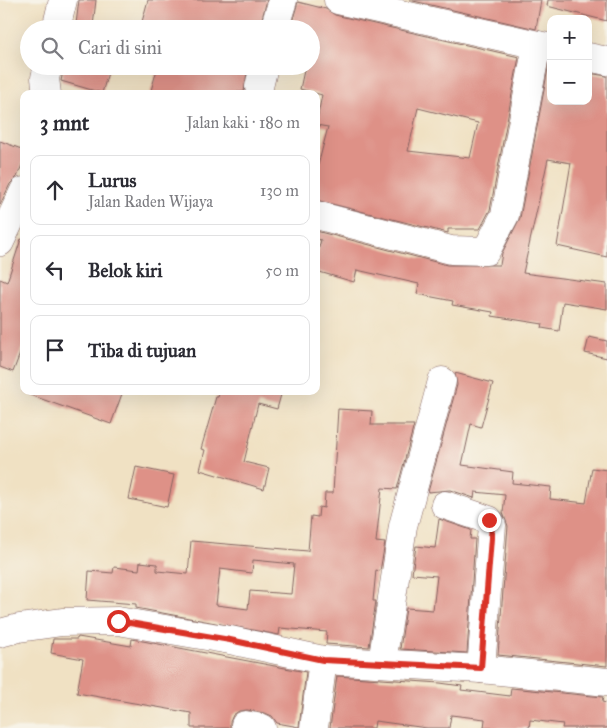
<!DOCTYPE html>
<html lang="id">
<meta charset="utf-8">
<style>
body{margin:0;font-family:"IM FELL Great Primer",serif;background:#f7f7f7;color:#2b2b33}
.controls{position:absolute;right:15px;top:15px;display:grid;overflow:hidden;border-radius:10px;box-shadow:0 5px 20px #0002}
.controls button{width:45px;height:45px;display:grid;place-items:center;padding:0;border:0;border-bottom:1px solid #e1e1e2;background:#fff;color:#2b2b33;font:25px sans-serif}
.stop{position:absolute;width:15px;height:15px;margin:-11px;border:4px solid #d93025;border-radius:50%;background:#fff}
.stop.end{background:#d93025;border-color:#fff;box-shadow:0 1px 5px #0008}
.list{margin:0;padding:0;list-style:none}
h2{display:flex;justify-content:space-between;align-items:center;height:65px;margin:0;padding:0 20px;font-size:21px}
h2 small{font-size:16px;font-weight:400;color:#7c7c81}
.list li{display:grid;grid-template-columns:32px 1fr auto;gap:15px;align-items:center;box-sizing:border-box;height:70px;margin:0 10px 10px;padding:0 10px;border:1px solid #e1e1e2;border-radius:10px}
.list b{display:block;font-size:19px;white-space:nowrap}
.list p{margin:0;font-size:16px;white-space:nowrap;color:#7c7c81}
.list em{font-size:16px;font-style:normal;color:#7c7c81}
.icon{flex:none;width:28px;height:28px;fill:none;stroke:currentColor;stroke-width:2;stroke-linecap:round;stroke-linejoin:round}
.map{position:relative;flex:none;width:607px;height:728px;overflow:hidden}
.search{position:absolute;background:#fff;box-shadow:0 5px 20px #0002;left:20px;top:20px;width:300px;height:55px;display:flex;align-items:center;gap:12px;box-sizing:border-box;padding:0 18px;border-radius:28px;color:#7c7c81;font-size:19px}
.panel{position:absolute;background:#fff;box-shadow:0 5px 20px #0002;left:20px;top:90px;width:300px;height:305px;border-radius:10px}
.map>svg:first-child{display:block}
.building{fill:#de9187;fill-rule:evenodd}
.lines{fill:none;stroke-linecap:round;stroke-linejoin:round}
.minor-casing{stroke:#846360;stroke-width:29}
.minor{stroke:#fff;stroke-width:28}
.route{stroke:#d93025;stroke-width:6}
</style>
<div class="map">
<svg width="607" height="728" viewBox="0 0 607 728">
<rect width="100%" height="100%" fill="#f7f3e8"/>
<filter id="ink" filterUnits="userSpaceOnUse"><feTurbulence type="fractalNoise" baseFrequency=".02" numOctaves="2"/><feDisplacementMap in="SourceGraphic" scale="10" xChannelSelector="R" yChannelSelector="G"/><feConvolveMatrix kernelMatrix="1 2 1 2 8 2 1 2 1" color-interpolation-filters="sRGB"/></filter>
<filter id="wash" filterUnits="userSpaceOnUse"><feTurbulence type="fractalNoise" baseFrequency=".0096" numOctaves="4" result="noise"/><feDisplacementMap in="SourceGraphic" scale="20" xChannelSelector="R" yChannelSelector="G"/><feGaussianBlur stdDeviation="1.12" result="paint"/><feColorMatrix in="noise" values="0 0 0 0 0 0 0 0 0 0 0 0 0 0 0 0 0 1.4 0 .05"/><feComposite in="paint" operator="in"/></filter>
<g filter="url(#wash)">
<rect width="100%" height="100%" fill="#f0e1c3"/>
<g id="blocks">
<!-- building -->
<g class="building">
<path d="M79 0H96L93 26 76 24Z"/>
<path d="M148 0H267L259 29H140Z"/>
<path d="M409 0H541L536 29Z"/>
<path d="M548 0H607V21L547 6Z"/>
<path d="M298 2 326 9 335 15 519 57 490 210 480 229H448V233L316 200V173L328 127 316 125 322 95 300 89 305 66H311V29H290ZM418 108 478 123 470 158 408 151Z"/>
<path d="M549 63 551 101H588V73L607 76V257L557 246 571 163 548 159 523 273 607 284V309L563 302 559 331 542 328 543 324 492 316 493 312 452 305 453 301 417 294 419 284 357 270 354 282 316 271V258L321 240 316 239V231L447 265H500L502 253 520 218Z"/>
<path d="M64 66H110L102 93 61 81Z"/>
<path d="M158 66H248L244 92 150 94Z"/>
<path d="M0 141 24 150V160L17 177 10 184 0 205Z"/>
<path d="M21 239 24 240V343L13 372 0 367V279L7 282Z"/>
<path d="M589 337 607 341V358L585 353Z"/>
<path d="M455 373 493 383 481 427 471 424 462 465 513 472 512 483 551 487 550 499 586 503 592 468 607 470V666L498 655 508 526 503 513 505 495 475 492 474 498 450 490 428 492 457 385Z"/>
<path d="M25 391H123L111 424 25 393Z"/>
<path d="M220 391H282L277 409 258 404 244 462 269 468 264 489 200 470 205 450 201 449 216 397H218Z"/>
<path d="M338 409 372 411 371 425H414L397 489 382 488 376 542 385 543 380 571 376 570 373 601H376L369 647 326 644 327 632 280 628 279 635 136 608V604L87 600 89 571 113 573 114 567 139 570 140 562 157 564V571L188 574 191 541 308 551 311 516 318 517 319 507 324 508 325 493H333ZM253 560 294 564 291 594 250 591 248 609 216 605 220 569 252 573Z"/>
<path d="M136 467 174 475 167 507 129 499Z"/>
<path d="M439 519 471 530 470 539H475L467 653 400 649 406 608 433 610 437 576 412 574 416 546 435 548Z"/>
<path d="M78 637 131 646 132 639 306 672 299 727 277 723 272 716 265 713 247 710 239 711 233 715 230 722V728H191V713L77 693 83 659 51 653 53 639H77Z"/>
<path d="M337 676 440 683 462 686 461 690 510 696 511 688 603 697 602 702 607 703V728H562L563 724 530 720 529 728H484L485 719 451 715 449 728H427L375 721 374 728H330Z"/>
</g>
</g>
</g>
<g filter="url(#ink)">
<use href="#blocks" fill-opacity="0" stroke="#846360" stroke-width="1"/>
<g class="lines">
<defs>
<g id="minor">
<path d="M338 0 551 48"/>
<path d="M56 29 63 0"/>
<path d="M274 29 283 0"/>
<path d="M588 57 607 61"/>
<path d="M259 87 264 66"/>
<path d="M47 94 45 78 48 66"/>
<path d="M316 215 451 250 486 251 505 215 537 45"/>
<path d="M0 242 24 191"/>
<path d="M445 505 489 520 492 525 481 669"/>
<path d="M0 633 19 628 62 622 118 621 230 640 323 660 481 669 607 682"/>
<path d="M382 663 403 526 442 381"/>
<path d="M245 725 262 728"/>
<path d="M314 728 323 660"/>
</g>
</defs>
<!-- minor casing -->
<use href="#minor" class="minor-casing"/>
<!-- minor -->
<use href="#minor" class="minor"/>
</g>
</g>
<g class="lines" filter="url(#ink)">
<!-- route -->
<path class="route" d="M118 621 230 640 323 660 481 668 492 525 489 520"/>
</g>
</svg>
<div class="controls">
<button>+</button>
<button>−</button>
</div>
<div class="stop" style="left:118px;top:621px"></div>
<div class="stop end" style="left:489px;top:520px"></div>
<div class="search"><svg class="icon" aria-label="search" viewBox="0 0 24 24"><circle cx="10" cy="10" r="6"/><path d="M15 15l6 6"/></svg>Cari di sini</div>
<section class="panel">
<h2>3 mnt<small>Jalan kaki · 180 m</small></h2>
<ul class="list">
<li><svg class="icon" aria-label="ahead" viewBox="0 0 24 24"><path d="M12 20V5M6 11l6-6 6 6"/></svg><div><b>Lurus</b><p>Jalan Raden Wijaya</p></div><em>130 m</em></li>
<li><svg class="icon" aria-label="left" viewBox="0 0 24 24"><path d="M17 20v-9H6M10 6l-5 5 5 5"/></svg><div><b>Belok kiri</b></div><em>50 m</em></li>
<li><svg class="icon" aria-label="arrive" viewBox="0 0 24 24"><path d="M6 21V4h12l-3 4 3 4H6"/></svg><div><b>Tiba di tujuan</b></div></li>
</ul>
</section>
</div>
